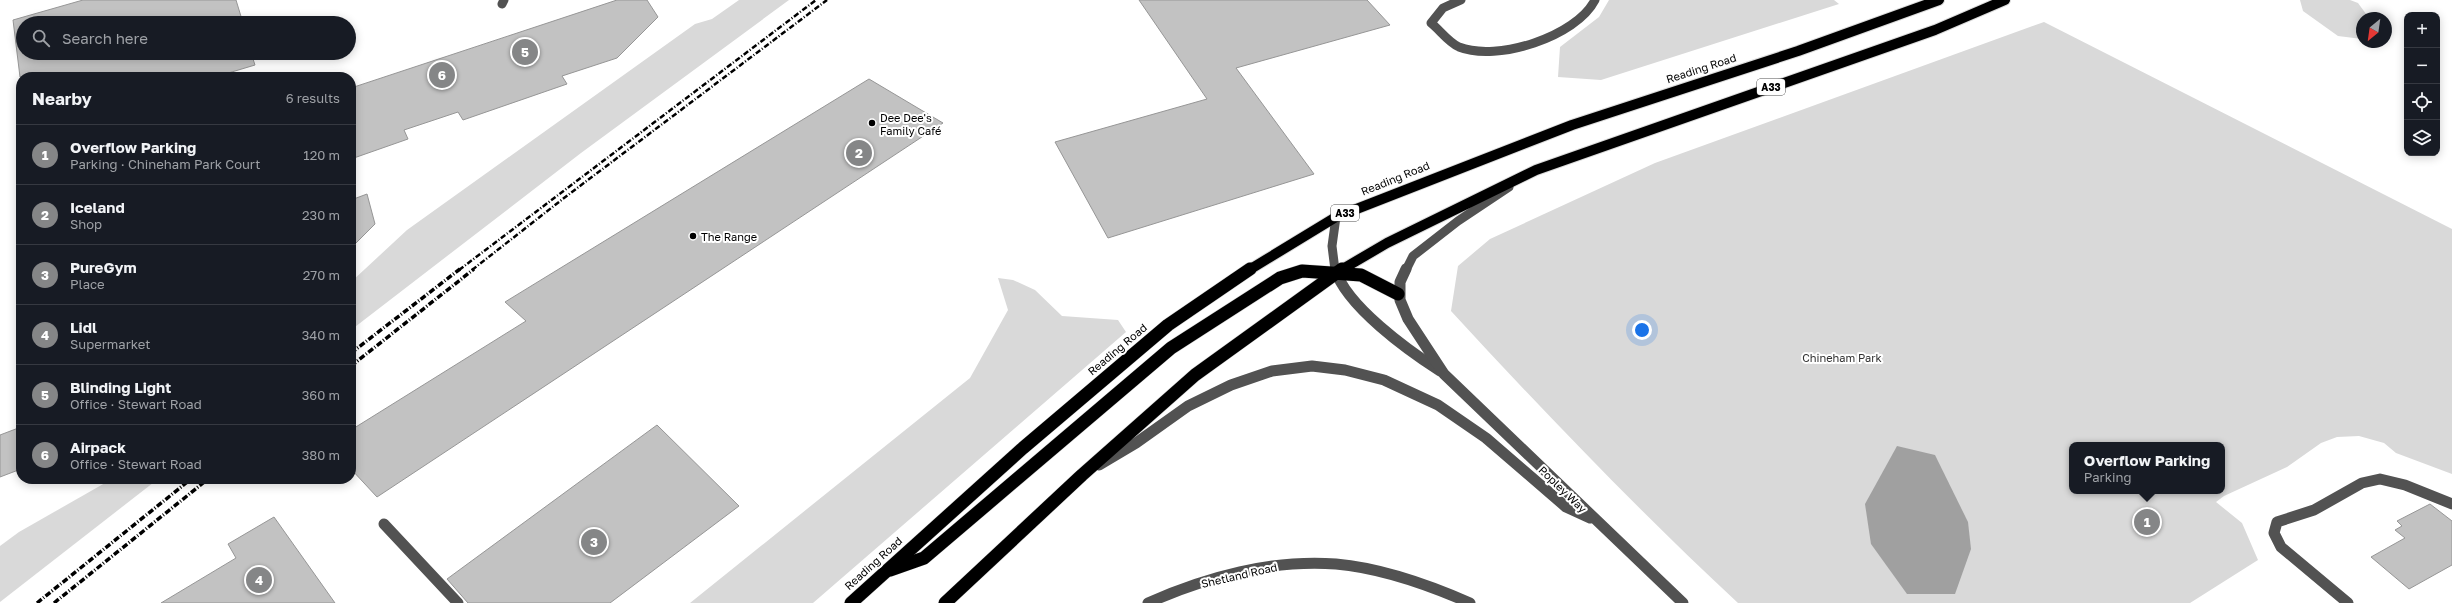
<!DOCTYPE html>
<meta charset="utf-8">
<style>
body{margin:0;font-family:"Golos Text",sans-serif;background:#20242c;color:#f1f3f6}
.controls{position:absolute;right:12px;top:12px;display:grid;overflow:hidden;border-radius:8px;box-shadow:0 2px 10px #0003}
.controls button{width:36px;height:36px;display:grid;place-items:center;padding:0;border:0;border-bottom:1px solid #363941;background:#171b24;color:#f1f3f6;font:20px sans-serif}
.compass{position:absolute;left:2356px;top:12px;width:36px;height:36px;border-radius:50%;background:#171b24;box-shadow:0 2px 10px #0003;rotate:209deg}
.you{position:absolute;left:1642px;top:330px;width:14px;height:14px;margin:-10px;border:3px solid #fff;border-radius:50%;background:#1a73e8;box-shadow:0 0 0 6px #1a73e833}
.badge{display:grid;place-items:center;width:26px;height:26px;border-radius:50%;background:#858687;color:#fff;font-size:13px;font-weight:700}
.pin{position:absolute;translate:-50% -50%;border:2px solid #fff;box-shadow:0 1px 4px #0006}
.popup{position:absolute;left:2069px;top:442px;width:156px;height:52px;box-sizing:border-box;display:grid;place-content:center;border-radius:8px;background:#171b24;filter:drop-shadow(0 1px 3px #0005);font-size:13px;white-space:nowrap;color:#9ea1a6}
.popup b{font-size:15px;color:#f1f3f6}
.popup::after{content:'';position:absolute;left:50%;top:100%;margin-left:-8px;border:8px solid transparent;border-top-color:#171b24}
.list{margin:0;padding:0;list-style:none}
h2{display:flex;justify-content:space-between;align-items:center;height:52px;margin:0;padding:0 16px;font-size:17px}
h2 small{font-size:13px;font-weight:400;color:#9ea1a6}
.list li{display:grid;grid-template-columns:26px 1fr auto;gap:12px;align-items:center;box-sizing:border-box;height:60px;padding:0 16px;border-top:1px solid #363941}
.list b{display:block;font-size:15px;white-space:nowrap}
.list p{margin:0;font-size:13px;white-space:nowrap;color:#9ea1a6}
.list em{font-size:13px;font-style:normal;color:#9ea1a6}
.icon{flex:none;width:22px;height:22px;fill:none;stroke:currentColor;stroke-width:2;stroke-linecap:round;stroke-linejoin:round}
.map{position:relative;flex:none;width:2452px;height:603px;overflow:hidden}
.search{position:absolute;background:#171b24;box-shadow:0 2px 10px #0003;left:16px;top:16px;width:340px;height:44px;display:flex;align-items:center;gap:10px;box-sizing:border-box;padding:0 14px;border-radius:22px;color:#9ea1a6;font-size:15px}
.panel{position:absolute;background:#171b24;box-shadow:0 2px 10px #0003;left:16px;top:72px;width:340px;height:412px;border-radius:16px}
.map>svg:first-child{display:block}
.green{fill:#d9d9d9;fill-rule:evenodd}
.water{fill:#a0a0a0}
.building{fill:#c2c2c2;stroke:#969696}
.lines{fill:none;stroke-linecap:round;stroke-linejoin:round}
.highway-far1-casing{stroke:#dbdbdb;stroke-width:12}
.highway-casing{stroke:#dbdbdb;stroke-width:14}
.minor-far1{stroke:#525252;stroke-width:9}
.minor{stroke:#525252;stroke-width:11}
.highway-far1{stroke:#000;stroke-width:10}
.highway{stroke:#000;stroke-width:13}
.rail-far1{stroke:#000;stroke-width:2.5;stroke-dasharray:5.5 2 1 2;stroke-linecap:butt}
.rail{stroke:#000;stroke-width:3.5;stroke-dasharray:6 2 1 2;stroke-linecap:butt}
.poi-dot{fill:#000;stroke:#fff;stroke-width:1.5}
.labels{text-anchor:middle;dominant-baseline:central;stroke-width:4;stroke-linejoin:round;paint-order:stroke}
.shield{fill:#fff;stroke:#4c4c4c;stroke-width:1}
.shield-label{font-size:10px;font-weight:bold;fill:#000}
.street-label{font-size:11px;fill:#000;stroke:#fff}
.poi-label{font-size:11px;fill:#000;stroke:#fff;text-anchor:start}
.park-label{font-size:11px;fill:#303030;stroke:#fff}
</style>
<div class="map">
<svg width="2452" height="603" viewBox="0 0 2452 603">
<rect width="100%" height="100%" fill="#fff"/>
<!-- green -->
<g class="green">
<path d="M739 0H789L581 153 351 330V282L407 230 695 24 712 19Z"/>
<path d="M1609 0H1834L1839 4 1601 80 1558 77 1560 47 1599 17Z"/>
<path d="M2300 0H2350L2358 3 2369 18H2362V39L2338 36 2303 11Z"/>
<path d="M2044 22 2452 229V474L2396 453 2384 443 2359 436 2337 437 2321 443 2287 467 2224 496 2216 502 2242 523 2258 560 2190 603H1738C1638 510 1544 412 1451 311L1458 266 1490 239 1655 163ZM2072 445H2222V491H2072Z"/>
<path d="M998 278 1013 280 1035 290 1062 316 1118 320 1126 332 813 603H690L970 378 1008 310Z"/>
<path d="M112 479H158L0 602V546L19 532Z"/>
</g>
<!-- water -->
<path class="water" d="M1897 446 1935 455 1968 522 1971 549 1955 594H1907L1871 544 1865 504Z"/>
<!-- building -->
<g class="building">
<path d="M83 0H236L243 23H23V53H251L255 65 215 77H20L13 20Z"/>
<path d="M617 0H647L658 17 617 58 562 76 567 84 463 120 458 112 404 130 408 139 351 159V88Z"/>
<path d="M1139 0H1367L1390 25 1236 68 1314 174 1108 238 1055 142 1207 99Z"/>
<path d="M869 79 943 123 377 497 351 469V430L526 321 505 302Z"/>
<path d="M367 194 375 224 351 248V200Z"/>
<path d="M657 425 739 506 610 603H468L447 579Z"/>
<path d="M21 427V469L0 477V435Z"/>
<path d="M2430 504 2452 521V565L2409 589 2371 557 2405 538 2395 530 2402 526 2397 521Z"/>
<path d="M274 517 335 603H161L236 558 228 544Z"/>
</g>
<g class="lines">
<defs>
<g id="highway-far1">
<path d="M1249 270 1336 217 1572 125 1798 51 1939 0"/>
<path d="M1341 270 1387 243 1536 170 1935 30 2005 0"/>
</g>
<g id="highway">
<path d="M890 570 924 558 1171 348 1280 278 1302 271 1361 275 1398 294"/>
<path d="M851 603 1023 448 1168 325 1250 269"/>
<path d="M945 603 1082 475 1195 375 1342 269"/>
</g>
</defs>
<!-- highway-far1 casing -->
<use href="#highway-far1" class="highway-far1-casing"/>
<!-- highway casing -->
<use href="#highway" class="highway-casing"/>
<!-- minor-far1 -->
<g class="minor-far1">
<path d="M1461 0 1443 8 1431 23C1440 30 1448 42 1459 47 1497 62 1576 37 1595 0"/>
<path d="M502 4 504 0"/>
<path d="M1335 270 1332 246 1336 217"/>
<path d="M1406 270 1413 256 1458 221 1509 187"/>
</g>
<!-- minor -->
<g class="minor">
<path d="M1335 269C1346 306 1409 351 1440 371"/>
<path d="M1406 269 1400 282V300L1408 319 1444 374 1683 603"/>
<path d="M1099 465 1136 443 1188 406 1231 385 1272 371 1312 366 1345 370 1384 380 1438 405 1486 438 1566 507 1590 518"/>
<path d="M384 524 458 603"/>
<path d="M1148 603C1206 577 1273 559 1336 564 1382 568 1429 585 1470 603"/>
<path d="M2348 603 2281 547 2274 533 2277 522 2314 510 2362 483 2380 479 2405 485 2452 504"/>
</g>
<!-- highway-far1 -->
<use href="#highway-far1" class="highway-far1"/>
<!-- highway -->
<use href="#highway" class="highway"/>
<!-- rail-far1 -->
<g class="rail-far1">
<path d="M459 270 816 0"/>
<path d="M472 270 564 198 827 0"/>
</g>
<!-- rail -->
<g class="rail">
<path d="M351 353 460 269"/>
<path d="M351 366 474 269"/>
<path d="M37 603 191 479"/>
<path d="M54 603 208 479"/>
</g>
</g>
<!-- markers -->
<g class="poi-dot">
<circle cx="872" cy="123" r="4"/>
<circle cx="693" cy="236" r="4"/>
</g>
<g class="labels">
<!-- shield labels -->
<g class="shield">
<rect x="1757" y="79" width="28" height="16" rx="3"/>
<rect x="1331" y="205" width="28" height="16" rx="3"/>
</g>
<g class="shield-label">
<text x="1771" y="87">A33</text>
<text x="1345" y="213">A33</text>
</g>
<!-- street labels -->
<g class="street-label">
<text transform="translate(1701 68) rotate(-18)">Reading Road</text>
<text transform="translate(1395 178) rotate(-22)">Reading Road</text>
<text transform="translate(1117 349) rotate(-40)">Reading Road</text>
<text transform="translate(1563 489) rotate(44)">Popley Way</text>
<text transform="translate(873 563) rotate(-42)">Reading Road</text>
<text transform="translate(1239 575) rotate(-13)">Shetland Road</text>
</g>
<!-- poi labels -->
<g class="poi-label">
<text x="880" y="117">Dee Dee's<tspan x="880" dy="13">Family Café</tspan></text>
<text x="701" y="236">The Range</text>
</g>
<!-- park labels -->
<g class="park-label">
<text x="1842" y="357">Chineham Park</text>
</g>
</g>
</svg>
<div class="controls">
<button>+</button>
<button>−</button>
<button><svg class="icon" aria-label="locate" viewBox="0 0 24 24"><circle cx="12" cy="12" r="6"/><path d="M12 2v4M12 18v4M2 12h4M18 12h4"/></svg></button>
<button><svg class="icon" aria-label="layers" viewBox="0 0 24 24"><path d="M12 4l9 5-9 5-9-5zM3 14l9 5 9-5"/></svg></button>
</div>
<svg class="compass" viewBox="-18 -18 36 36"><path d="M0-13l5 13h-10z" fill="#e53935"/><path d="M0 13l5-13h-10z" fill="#9ea1a6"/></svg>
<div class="you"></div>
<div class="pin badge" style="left:2147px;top:522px">1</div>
<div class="popup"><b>Overflow Parking</b>Parking</div>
<div class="pin badge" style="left:859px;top:153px">2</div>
<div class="pin badge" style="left:594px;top:542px">3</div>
<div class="pin badge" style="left:259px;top:580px">4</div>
<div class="pin badge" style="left:525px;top:52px">5</div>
<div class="pin badge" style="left:442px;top:75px">6</div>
<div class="search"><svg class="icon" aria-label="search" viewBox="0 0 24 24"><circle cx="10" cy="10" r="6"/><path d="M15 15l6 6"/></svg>Search here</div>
<section class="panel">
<h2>Nearby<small>6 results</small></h2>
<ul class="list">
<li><span class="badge">1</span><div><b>Overflow Parking</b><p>Parking · Chineham Park Court</p></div><em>120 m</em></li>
<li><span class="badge">2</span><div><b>Iceland</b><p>Shop</p></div><em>230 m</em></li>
<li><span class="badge">3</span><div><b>PureGym</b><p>Place</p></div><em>270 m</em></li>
<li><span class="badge">4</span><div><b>Lidl</b><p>Supermarket</p></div><em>340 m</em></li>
<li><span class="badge">5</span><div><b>Blinding Light</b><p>Office · Stewart Road</p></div><em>360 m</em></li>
<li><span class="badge">6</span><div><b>Airpack</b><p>Office · Stewart Road</p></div><em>380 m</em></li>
</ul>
</section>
</div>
